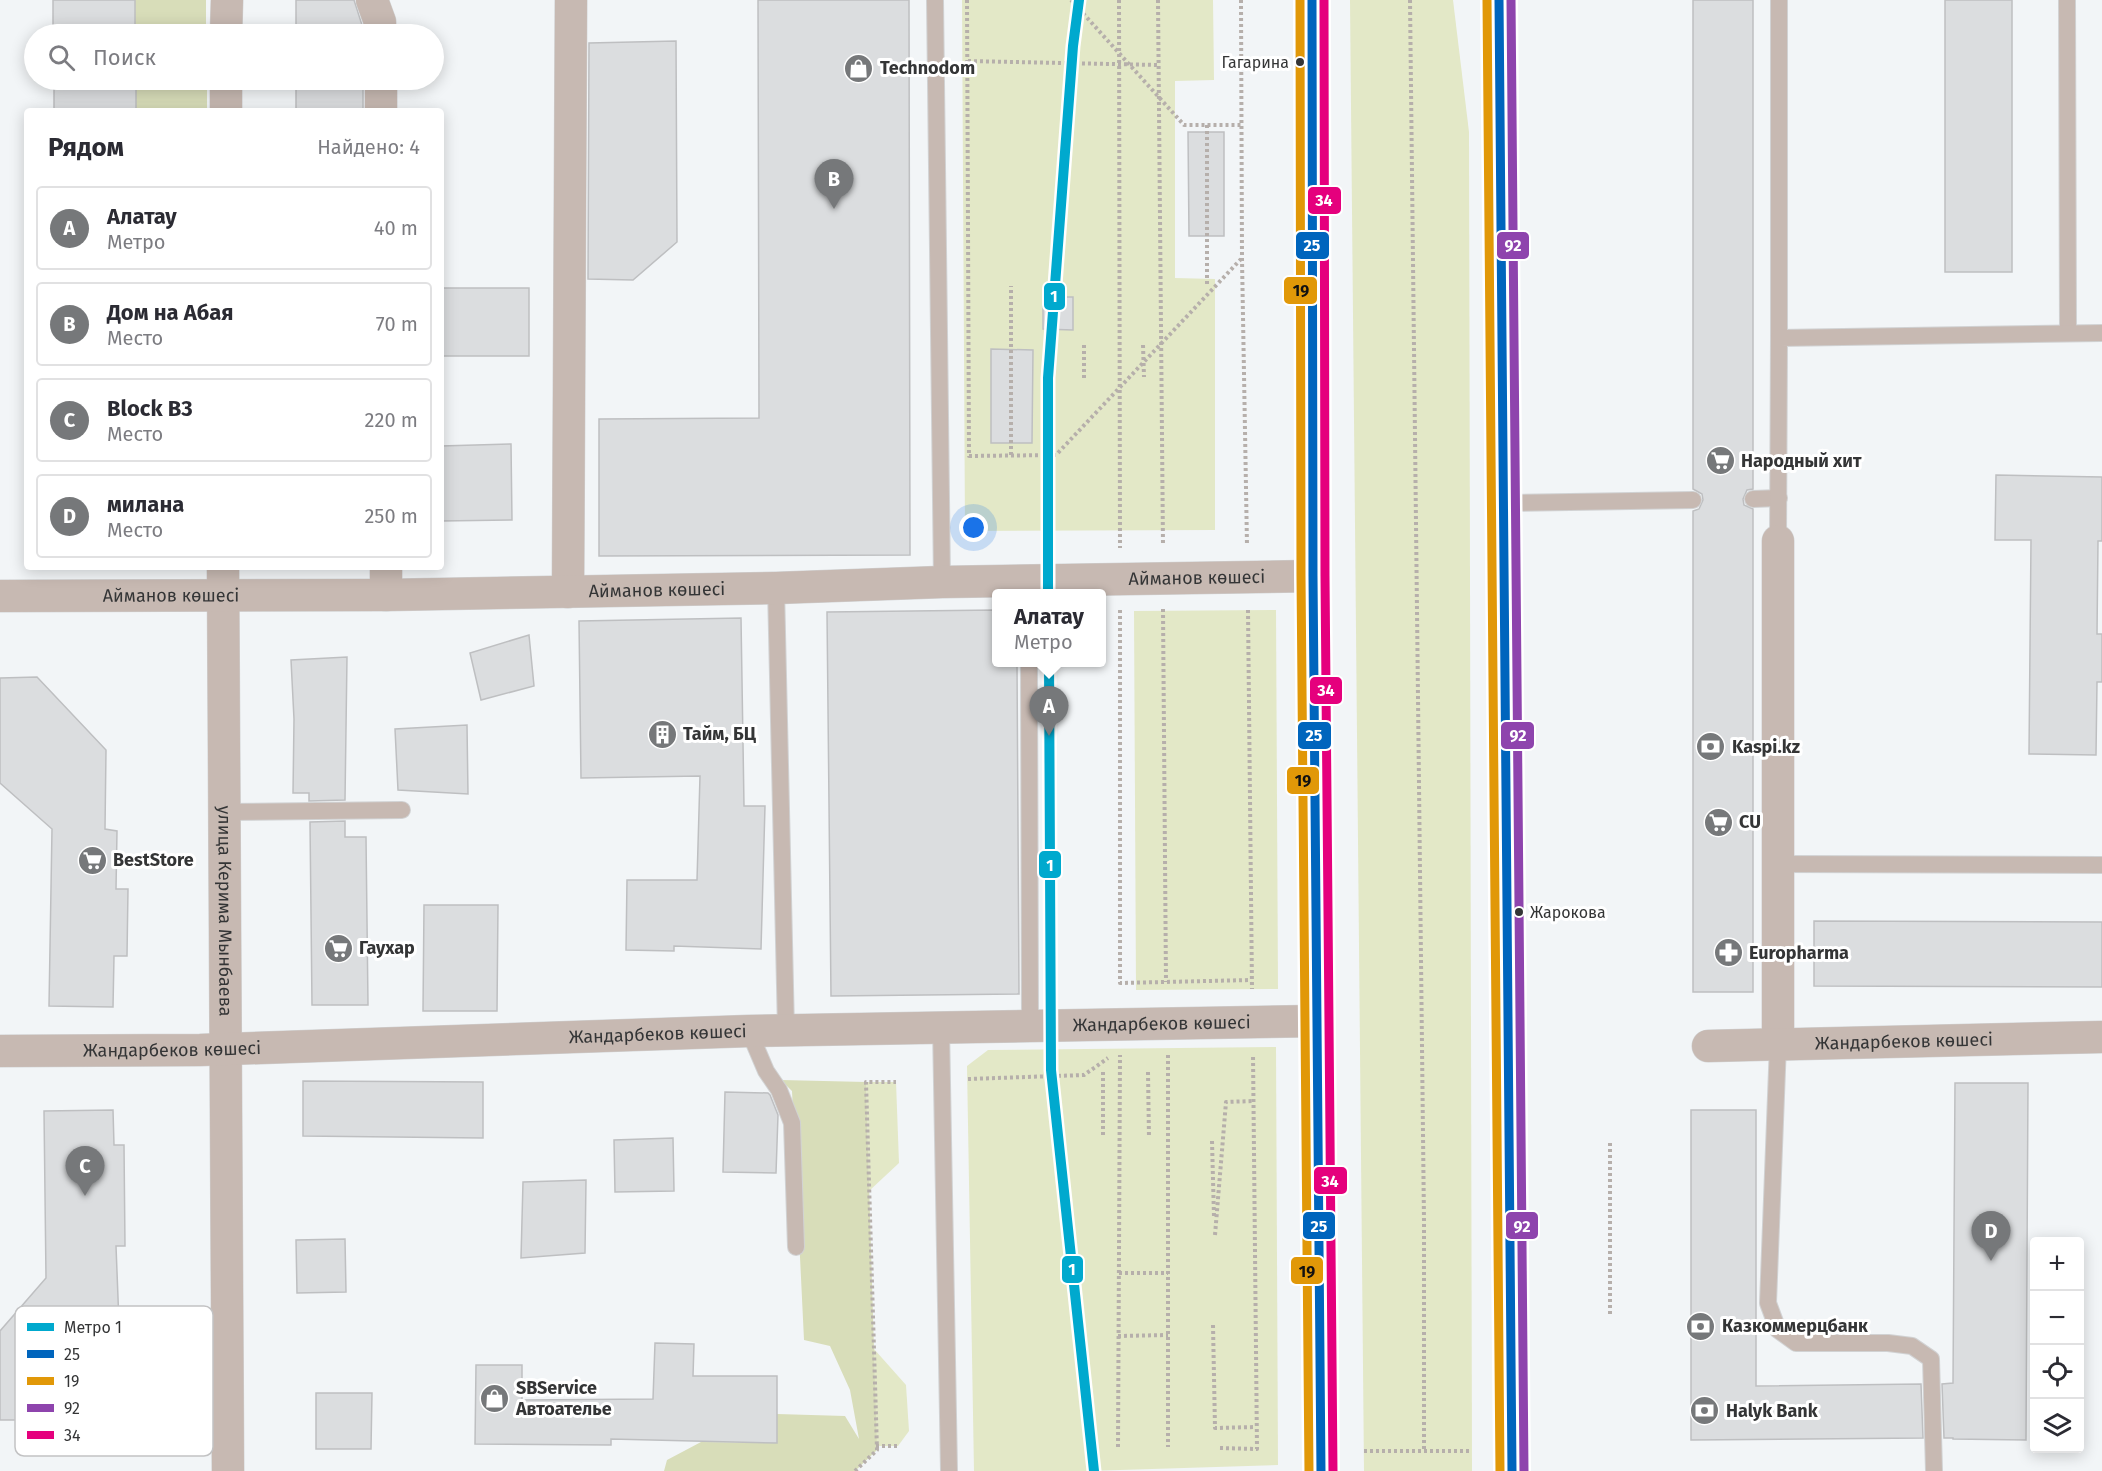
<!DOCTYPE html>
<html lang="ru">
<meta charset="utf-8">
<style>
body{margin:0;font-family:"Fira Sans",sans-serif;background:#f7f7f7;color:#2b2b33}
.controls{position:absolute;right:18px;bottom:18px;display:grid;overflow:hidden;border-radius:6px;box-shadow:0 3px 15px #0003}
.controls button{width:54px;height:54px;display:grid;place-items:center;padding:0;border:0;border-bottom:2px solid #e1e1e2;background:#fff;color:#2b2b33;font:30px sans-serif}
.you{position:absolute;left:974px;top:528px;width:21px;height:21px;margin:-15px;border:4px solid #fff;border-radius:50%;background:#1a73e8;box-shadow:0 0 0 9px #1a73e833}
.badge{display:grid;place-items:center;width:39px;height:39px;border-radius:50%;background:#76787a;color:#fff;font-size:20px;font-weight:700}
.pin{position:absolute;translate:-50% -50px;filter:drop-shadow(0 2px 3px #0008)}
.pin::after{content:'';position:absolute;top:32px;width:21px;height:18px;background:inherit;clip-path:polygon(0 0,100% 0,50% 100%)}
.popup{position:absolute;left:992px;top:589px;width:114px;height:78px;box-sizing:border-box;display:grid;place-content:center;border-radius:6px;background:#fff;filter:drop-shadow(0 2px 4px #0005);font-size:20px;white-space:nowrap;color:#7c7c81}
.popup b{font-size:22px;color:#2b2b33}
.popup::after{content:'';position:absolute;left:50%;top:100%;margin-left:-12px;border:12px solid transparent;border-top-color:#fff}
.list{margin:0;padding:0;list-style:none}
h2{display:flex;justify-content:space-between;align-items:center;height:78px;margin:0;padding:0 24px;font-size:26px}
h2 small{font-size:20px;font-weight:400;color:#7c7c81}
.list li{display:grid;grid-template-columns:39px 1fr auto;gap:18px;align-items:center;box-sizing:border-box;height:84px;margin:0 12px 12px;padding:0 12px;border:2px solid #e1e1e2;border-radius:6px}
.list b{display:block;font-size:22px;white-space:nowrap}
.list p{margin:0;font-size:20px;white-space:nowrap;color:#7c7c81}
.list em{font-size:20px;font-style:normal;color:#7c7c81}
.icon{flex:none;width:33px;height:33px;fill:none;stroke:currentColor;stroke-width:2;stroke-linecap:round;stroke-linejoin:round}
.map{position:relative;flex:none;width:2102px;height:1471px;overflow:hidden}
.search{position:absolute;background:#fff;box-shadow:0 3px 15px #0003;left:24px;top:24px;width:420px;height:66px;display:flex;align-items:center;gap:15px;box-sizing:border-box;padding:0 21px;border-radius:33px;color:#7c7c81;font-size:22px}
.panel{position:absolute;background:#fff;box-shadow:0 3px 15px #0003;left:24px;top:108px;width:420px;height:462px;border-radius:6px}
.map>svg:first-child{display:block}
.green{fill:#e3e8c7}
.forest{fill:#d8ddb9}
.building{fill:#dbdddf;stroke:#bebfc1;stroke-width:1.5}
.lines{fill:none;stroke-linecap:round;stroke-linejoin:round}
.service-casing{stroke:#d1d2d3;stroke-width:18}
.minor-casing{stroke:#d1d2d3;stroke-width:33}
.secondary-casing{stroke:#d1d2d3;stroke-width:34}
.path{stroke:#b6afab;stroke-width:4;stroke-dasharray:3 3;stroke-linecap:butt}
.service{stroke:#c7b9b2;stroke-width:16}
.minor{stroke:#c7b9b2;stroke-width:32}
.secondary{stroke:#bdada4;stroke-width:33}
.bus-1-casing{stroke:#fff;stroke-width:14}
.bus-2-casing{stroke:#fff;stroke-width:14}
.bus-3-casing{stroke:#fff;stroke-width:14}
.bus-4-casing{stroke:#fff;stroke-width:14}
.bus-1{stroke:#0065bd;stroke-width:9}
.bus-2{stroke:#e19808;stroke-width:9}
.bus-3{stroke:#8e44ad;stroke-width:9}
.bus-4{stroke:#e5007d;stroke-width:9}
.metro-1-casing{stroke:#fff;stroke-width:15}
.metro-1{stroke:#00a9ce;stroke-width:10}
.bus-dot{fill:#343536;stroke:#fff;stroke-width:2}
.labels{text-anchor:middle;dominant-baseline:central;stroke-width:6;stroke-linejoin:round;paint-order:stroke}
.bus-label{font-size:16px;fill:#343536;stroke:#fff;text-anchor:end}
.poi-label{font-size:18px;font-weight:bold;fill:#343536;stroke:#fff;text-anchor:start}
.street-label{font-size:18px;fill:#343536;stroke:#fff}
.key{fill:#fff;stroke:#c2c2c3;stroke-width:1.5}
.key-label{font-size:16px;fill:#343536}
.line-badge{stroke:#fff;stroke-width:2}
.badge-label{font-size:16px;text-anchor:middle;font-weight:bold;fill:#fff}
.pale-badge-label{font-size:16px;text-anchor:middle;font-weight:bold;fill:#111}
</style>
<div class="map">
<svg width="2102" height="1471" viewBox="0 0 2102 1471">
<rect width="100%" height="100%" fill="#f2f5f7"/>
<!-- green -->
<g class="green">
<path d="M962 0H1213L1214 80 1175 81V278L1215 279V530L965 531Z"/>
<path d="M1350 0H1453L1469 132 1472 1471H1364Z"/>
<path d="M1276 610 1278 989 1136 990 1134 611Z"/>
<path d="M1276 1047 1278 1465 1088 1471H974L967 1066 988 1050Z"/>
<path d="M866 1082H896L899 1163 869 1191Z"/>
<path d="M874 1349 906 1385 909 1431 898 1446H876Z"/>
</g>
<!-- forest -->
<g class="forest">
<rect x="135" y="0" width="71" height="34"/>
<rect x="136" y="80" width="71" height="31"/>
<path d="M781 1080 866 1082 877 1450 855 1471H664L667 1460 701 1442 776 1443 777 1414 845 1416 859 1439 850 1390 830 1346 804 1340 792 1091Z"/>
</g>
<!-- building -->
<g class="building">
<rect x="53" y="0" width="82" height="34"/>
<path d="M296 0H354L362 25V34H296Z"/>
<path d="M758 0H909L910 555 599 556V419L759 418Z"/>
<path d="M1693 0H1753V489L1747 490 1743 499 1744 505 1753 509V992H1693V511L1699 509 1703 500 1702 494 1693 489Z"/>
<rect x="1945" y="0" width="67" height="272"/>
<path d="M676 41 677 242 633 280 588 279 589 43Z"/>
<rect x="54" y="80" width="82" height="31"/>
<rect x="296" y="80" width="67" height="31"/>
<path d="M1188 132H1224V236H1189Z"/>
<rect x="442" y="288" width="87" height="68"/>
<path d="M1043 297H1073V330L1043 329Z"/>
<path d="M991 349 1033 350 1032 443H991Z"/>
<path d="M511 444 512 520 441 521V446Z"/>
<path d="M1996 475 2102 477V541H2098L2097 634H2102V682H2097L2096 755 2029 754 2031 540H1995Z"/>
<path d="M996 610V663H1017L1019 994 831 996 827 612Z"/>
<path d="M741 618 744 806H765L761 949 674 946V951L626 950 627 880H697L700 776 581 778 579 621Z"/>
<path d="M529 635 534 686 481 700 470 653Z"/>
<path d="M347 657 345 800 309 801V793H293L294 719 291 660Z"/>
<path d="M37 677 106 750 105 829 117 831 116 889H128L127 956H114L113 1007 49 1006 52 829 0 783V678Z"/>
<path d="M467 725 468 794 398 790 395 729Z"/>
<path d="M345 821V837H366L368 1005H312L310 822Z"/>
<path d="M424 905H498L497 1011H423Z"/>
<path d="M1814 921 2102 922V987L1814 986Z"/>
<path d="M303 1081 483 1082V1138L303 1136Z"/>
<path d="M1955 1083H2028L2026 1440 1953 1439V1438H1944L1942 1384 1953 1383Z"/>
<path d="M725 1092 768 1093 770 1095 778 1115 776 1173 723 1172Z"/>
<path d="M113 1110 114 1145H124L125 1246H116L120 1349 49 1420H0V1331L46 1278 44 1111Z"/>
<path d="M1691 1110H1756V1386L1921 1384 1923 1438 1691 1440Z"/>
<path d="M673 1138 674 1191 615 1192 614 1140Z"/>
<path d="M586 1180 585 1253 521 1258 523 1182Z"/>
<path d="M345 1239 346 1292 297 1293 296 1240Z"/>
<path d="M655 1343 694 1344 693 1376H777V1443L611 1439V1445L475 1444 476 1365H522V1400L653 1399Z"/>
<path d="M316 1393H372L371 1449H316Z"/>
</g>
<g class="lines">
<defs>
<g id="service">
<path d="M935 0 942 582"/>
<path d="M1779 0V338"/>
<path d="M2067 0 2068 333"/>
<path d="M1753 499 1779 498"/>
<path d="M1504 503 1693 500"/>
<path d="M1778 541 1779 338 2102 333"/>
<path d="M776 588 786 1030"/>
<path d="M1029 662 1030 1026"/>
<path d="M223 812 402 810"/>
<path d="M1778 864 2102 865"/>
<path d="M941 1028 949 1471"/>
<path d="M749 1031 766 1071 779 1090 792 1123 796 1247"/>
<path d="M1778 1044 1768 1303 1778 1330 1796 1343H1888L1912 1346 1931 1359 1934 1471"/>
</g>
<g id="minor">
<path d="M372 0 380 22V34"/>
<path d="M226 34 227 0"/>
<path d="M381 80V111"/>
<path d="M226 111V80"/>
<path id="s1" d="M223 567 228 1471"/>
<path d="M386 567V595"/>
<path d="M568 592 571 0"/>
<path id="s2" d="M0 596 386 595 776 588 942 582 1313 576"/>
<path d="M1778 1044V541"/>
<path id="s3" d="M1708 1046 2102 1037"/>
<path id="s4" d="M0 1051 200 1050 749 1031 1317 1021"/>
</g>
<g id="secondary">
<path d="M1312 0 1313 576 1321 1471"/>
<path d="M1499 0 1512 1471"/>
</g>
</defs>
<!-- service casing -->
<use href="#service" class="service-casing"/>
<!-- minor casing -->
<use href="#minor" class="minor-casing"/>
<!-- secondary casing -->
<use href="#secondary" class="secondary-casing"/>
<!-- path -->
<g class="path">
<path d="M967 0 969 456 1056 455 1241 259"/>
<path d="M1071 0 1184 125H1241"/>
<path d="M1119 0 1120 548"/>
<path d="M1158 0 1163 545"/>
<path d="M1241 0 1242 259 1247 545"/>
<path d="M1410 0 1424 1221V1450"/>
<path d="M968 61 1158 65"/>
<path d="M1207 125V285"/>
<path d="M1143 345 1144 377"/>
<path d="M1084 378V345"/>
<path d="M1011 455V286"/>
<path d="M1163 609 1166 982"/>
<path d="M1120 610V983L1251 980"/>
<path d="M1248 610 1252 989"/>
<path d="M1168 1055V1447"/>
<path d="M1103 1072V1138"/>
<path d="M1148 1072 1149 1138"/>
<path d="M968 1079 1084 1075 1108 1058"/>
<path d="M1212 1141 1214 1217"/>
<path d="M1215 1235 1226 1102 1253 1101"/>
<path d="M1119 1273H1168"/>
<path d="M1610 1314V1142"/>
<path d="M1213 1325 1215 1428 1256 1427"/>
<path d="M1118 1336 1168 1335"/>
<path d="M876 1446H898"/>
<path d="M1118 1447 1120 1055"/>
<path d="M1220 1448 1257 1449 1253 1054"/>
<path d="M1364 1451H1471"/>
<path d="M855 1471 877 1450 866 1082H896"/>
</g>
<!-- service -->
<use href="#service" class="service"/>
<!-- minor -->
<use href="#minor" class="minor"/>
<!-- secondary -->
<use href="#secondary" class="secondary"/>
<defs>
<g id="bus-1">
<path d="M1312 0 1313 576 1321 1471"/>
<path d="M1499 0 1512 1471"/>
</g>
<g id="bus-2">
<path d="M1300 0 1301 576 1309 1471"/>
<path d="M1487 0 1500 1471"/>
</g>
<path id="bus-3" d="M1511 0 1524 1471"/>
<path id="bus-4" d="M1324 0 1325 576 1333 1471"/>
</defs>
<!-- bus-1 casing -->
<use href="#bus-1" class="bus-1-casing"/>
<!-- bus-2 casing -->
<use href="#bus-2" class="bus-2-casing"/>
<!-- bus-3 casing -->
<use href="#bus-3" class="bus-3-casing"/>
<!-- bus-4 casing -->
<use href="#bus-4" class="bus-4-casing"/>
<!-- bus-1 -->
<use href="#bus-1" class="bus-1"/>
<!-- bus-2 -->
<use href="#bus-2" class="bus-2"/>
<!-- bus-3 -->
<use href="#bus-3" class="bus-3"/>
<!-- bus-4 -->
<use href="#bus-4" class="bus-4"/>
<defs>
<g id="metro-1">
<path d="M1048 594V378L1073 46 1079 0"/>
<path d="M1049 662 1051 1070 1094 1471"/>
</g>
</defs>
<!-- metro-1 casing -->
<use href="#metro-1" class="metro-1-casing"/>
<!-- metro-1 -->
<use href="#metro-1" class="metro-1"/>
</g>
<!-- icons -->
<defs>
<symbol id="shop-disc" viewBox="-11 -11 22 22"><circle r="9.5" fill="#76787a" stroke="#fff"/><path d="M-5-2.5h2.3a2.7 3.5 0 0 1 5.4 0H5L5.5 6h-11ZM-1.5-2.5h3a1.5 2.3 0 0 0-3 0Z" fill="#fff"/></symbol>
<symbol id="supermarket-disc" viewBox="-11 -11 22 22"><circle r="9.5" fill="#76787a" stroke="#fff"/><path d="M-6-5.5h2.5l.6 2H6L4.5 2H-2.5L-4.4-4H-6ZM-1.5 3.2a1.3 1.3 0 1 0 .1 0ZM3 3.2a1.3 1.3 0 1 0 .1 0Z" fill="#fff"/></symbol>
<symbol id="building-disc" viewBox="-11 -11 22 22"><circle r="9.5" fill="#76787a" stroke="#fff"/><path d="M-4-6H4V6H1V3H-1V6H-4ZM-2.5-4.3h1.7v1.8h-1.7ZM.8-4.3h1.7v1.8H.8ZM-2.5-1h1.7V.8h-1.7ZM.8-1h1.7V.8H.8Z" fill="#fff"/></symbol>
<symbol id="bank-disc" viewBox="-11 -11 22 22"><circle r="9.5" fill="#76787a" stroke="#fff"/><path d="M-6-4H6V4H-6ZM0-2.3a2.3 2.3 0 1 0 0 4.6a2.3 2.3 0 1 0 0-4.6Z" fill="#fff"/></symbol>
<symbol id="pharmacy-disc" viewBox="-11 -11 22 22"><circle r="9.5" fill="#76787a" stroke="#fff"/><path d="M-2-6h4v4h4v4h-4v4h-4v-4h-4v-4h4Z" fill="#fff"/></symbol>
</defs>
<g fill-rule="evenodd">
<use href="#shop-disc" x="842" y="52" width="33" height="33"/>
<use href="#supermarket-disc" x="1704" y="444" width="33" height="33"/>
<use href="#building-disc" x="646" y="718" width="33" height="33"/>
<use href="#bank-disc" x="1694" y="730" width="33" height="33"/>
<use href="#supermarket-disc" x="1702" y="806" width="33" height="33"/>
<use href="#supermarket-disc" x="76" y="844" width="33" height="33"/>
<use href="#supermarket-disc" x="322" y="932" width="33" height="33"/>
<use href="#pharmacy-disc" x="1712" y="936" width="33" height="33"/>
<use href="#bank-disc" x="1684" y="1310" width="33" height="33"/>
<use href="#shop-disc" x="478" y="1382" width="33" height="33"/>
<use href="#bank-disc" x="1688" y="1394" width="33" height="33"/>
</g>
<!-- markers -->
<g class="bus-dot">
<circle cx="1300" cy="62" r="5"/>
<circle cx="1519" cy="912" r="5"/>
</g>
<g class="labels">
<!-- bus labels -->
<g class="bus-label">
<text x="1289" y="62">Гагарина</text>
<text x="1530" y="912" text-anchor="start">Жарокова</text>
</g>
<!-- poi labels -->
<g class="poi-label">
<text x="880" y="68">Technodom</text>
<text x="1741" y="461">Народный хит</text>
<text x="683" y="734">Тайм, БЦ</text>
<text x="1732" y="747">Kaspi.kz</text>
<text x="1739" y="822">CU</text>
<text x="113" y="860">BestStore</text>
<text x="359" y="948">Гаухар</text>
<text x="1749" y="953">Europharma</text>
<text x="1722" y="1326">Казкоммерцбанк</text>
<text x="516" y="1388">SBService<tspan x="516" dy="21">Автоателье</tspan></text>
<text x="1726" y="1411">Halyk Bank</text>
</g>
<!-- street labels -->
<g class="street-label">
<text stroke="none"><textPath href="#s2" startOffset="1197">Айманов көшесі</textPath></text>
<text stroke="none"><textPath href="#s2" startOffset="657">Айманов көшесі</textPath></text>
<text stroke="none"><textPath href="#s2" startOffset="171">Айманов көшесі</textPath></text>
<text stroke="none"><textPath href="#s1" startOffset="344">улица Керима Мынбаева</textPath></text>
<text stroke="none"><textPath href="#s4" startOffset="1162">Жандарбеков көшесі</textPath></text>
<text stroke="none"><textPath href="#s4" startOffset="658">Жандарбеков көшесі</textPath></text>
<text stroke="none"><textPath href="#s3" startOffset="196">Жандарбеков көшесі</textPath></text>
<text stroke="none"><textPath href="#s4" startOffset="172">Жандарбеков көшесі</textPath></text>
</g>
</g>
<!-- legend -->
<rect x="15" y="1306" width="198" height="150" rx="9" class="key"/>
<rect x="27" y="1323" width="27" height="8" fill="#00a9ce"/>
<rect x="27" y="1350" width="27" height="8" fill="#0065bd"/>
<rect x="27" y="1377" width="27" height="8" fill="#e19808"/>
<rect x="27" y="1404" width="27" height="8" fill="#8e44ad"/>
<rect x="27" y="1431" width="27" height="8" fill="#e5007d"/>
<g class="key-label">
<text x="64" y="1333">Метро 1</text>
<text x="64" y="1360">25</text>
<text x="64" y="1387">19</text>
<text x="64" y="1414">92</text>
<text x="64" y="1441">34</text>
</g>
<g class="line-badge">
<rect x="1307" y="186" width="35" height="29" rx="6" fill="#e5007d"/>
<rect x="1496" y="231" width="34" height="29" rx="6" fill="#8e44ad"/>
<rect x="1295" y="231" width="35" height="29" rx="6" fill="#0065bd"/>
<rect x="1283" y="276" width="35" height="29" rx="6" fill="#e19808"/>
<rect x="1043" y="282" width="23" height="29" rx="6" fill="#00a9ce"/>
<rect x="1309" y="676" width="34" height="29" rx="6" fill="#e5007d"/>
<rect x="1500" y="721" width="35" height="29" rx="6" fill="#8e44ad"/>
<rect x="1297" y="721" width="35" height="29" rx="6" fill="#0065bd"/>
<rect x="1286" y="766" width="34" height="29" rx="6" fill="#e19808"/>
<rect x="1038" y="850" width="24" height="29" rx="6" fill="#00a9ce"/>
<rect x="1313" y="1166" width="35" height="29" rx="6" fill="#e5007d"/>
<rect x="1505" y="1211" width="34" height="29" rx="6" fill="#8e44ad"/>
<rect x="1302" y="1211" width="34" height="29" rx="6" fill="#0065bd"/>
<rect x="1061" y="1255" width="23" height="29" rx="6" fill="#00a9ce"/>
<rect x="1290" y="1256" width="34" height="29" rx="6" fill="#e19808"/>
</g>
<g class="badge-label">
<text x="1324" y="206">34</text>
<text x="1513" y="251">92</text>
<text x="1312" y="251">25</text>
<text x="1054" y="302">1</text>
<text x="1326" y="696">34</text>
<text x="1518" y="741">92</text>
<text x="1314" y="741">25</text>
<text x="1050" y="871">1</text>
<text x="1330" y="1187">34</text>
<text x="1522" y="1232">92</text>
<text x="1319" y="1232">25</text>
<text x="1072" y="1275">1</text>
</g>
<g class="pale-badge-label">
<text x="1301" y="296">19</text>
<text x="1303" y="786">19</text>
<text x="1307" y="1277">19</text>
</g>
</svg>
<div class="controls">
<button>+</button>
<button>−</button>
<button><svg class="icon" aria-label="locate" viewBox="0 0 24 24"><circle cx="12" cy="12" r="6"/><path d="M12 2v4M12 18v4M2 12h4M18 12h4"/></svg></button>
<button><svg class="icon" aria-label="layers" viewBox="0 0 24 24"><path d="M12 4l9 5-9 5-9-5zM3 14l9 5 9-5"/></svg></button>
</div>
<div class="you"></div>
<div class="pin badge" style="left:1049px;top:736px">A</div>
<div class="popup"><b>Алатау</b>Метро</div>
<div class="pin badge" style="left:834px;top:209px">B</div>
<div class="pin badge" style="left:85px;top:1196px">C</div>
<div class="pin badge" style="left:1991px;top:1261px">D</div>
<div class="search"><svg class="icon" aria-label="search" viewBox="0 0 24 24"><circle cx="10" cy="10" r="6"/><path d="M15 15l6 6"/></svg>Поиск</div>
<section class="panel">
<h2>Рядом<small>Найдено: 4</small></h2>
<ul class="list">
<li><span class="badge">A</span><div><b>Алатау</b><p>Метро</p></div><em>40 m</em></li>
<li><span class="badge">B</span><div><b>Дом на Абая</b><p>Место</p></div><em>70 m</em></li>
<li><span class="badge">C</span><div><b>Block B3</b><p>Место</p></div><em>220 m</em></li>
<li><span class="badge">D</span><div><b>милана</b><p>Место</p></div><em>250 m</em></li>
</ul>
</section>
</div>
